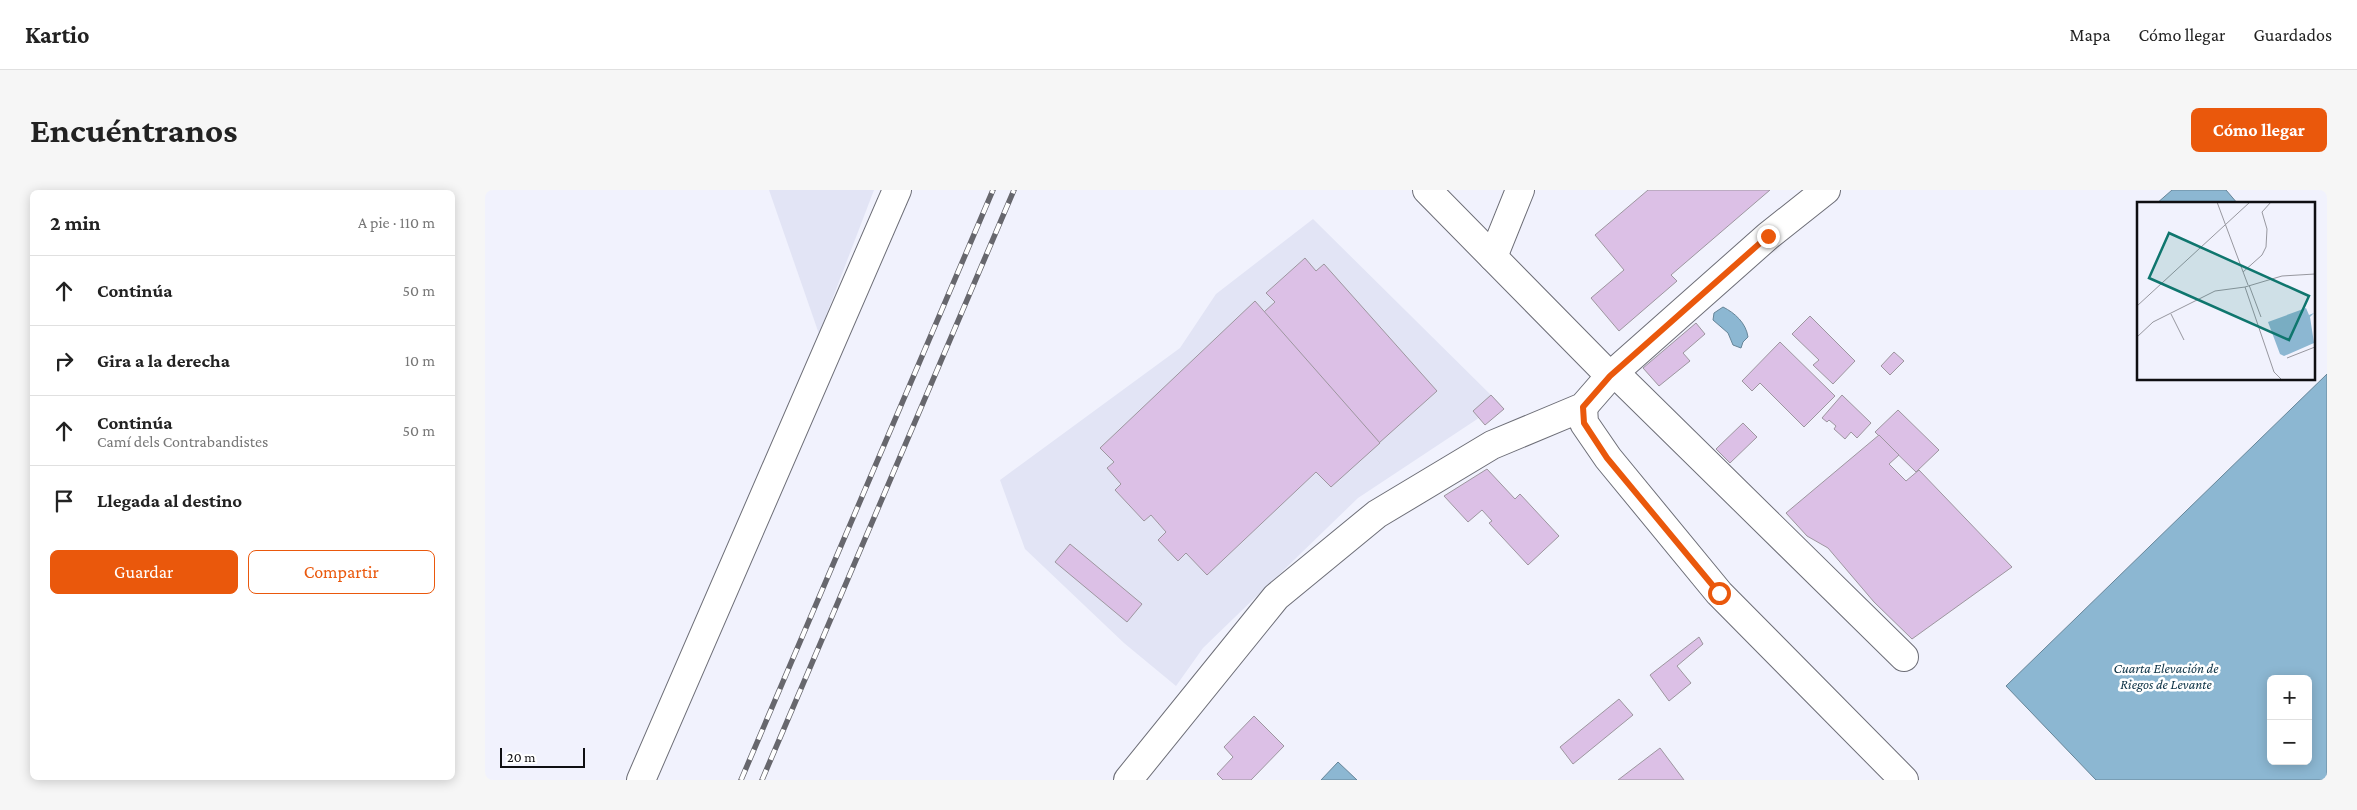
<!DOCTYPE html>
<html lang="es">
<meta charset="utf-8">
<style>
body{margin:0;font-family:"Crimson Pro",serif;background:#f6f6f6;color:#222}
.controls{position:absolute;right:15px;bottom:15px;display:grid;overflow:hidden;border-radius:8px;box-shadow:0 2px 12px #0003}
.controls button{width:45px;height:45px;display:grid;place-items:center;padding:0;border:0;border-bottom:1px solid #e0e0e0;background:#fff;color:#222;font:25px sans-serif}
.scale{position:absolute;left:15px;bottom:12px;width:85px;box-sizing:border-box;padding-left:5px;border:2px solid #0f0f12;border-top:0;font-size:14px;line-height:18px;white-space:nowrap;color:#0f0f12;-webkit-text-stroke:4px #fff;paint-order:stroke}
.stop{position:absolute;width:15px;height:15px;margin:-11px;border:4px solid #ea580c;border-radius:50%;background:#fff}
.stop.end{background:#ea580c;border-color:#fff;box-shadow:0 1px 5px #0008}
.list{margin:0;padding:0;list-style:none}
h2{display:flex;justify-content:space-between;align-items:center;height:65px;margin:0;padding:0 20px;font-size:21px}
h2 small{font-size:16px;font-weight:400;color:#767676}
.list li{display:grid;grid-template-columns:32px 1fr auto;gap:15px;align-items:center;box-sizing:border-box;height:70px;padding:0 20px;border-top:1px solid #e0e0e0}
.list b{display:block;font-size:19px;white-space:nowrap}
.list p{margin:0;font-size:16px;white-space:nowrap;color:#767676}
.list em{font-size:16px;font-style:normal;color:#767676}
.actions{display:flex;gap:10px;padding:15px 20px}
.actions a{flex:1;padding:11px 0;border:1px solid #ea580c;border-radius:8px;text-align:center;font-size:18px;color:#ea580c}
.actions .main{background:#ea580c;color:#fff}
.icon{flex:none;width:28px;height:28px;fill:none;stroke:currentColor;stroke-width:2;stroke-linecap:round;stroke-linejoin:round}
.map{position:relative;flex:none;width:1842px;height:590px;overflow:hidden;border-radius:8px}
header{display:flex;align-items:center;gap:30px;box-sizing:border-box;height:70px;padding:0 25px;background:#fff;border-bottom:1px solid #e0e0e0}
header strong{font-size:24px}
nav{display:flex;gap:28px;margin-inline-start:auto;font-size:18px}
.intro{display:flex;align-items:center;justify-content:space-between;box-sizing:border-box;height:120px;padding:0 30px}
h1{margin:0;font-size:35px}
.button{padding:12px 22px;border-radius:8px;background:#ea580c;color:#fff;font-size:18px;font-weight:700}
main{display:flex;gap:30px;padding:0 30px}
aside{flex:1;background:#fff;border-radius:8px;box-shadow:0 2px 12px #0003}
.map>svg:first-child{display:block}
.built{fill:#e2e4f5}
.water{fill:#8cb7d2;stroke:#668598;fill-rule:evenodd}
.building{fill:#dcc0e6;stroke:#9d969f}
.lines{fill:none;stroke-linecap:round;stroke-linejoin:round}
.minor-casing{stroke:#6d6e77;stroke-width:30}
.minor{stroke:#fff;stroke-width:28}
.rail-casing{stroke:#67676d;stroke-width:5.5}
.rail{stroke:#fff;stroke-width:4;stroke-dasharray:11;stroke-linecap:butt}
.route{stroke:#ea580c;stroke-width:6}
.labels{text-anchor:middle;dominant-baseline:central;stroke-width:5;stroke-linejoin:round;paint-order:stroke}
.water-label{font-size:14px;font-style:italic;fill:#0c3245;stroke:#fff}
.inset-road{fill:none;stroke:#97979f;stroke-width:1}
.view{fill:#0f766e;fill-opacity:0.15;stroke:#0f766e;stroke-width:2.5}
.inset-edge{fill:none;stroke:#0f0f12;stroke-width:2.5}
</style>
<header>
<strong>Kartio</strong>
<nav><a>Mapa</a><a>Cómo llegar</a><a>Guardados</a></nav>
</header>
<div class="intro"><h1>Encuéntranos</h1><a class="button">Cómo llegar</a></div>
<main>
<aside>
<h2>2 min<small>A pie · 110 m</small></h2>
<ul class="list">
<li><svg class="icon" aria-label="ahead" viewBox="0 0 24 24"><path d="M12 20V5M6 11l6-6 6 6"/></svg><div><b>Continúa</b></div><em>50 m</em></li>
<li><svg class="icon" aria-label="right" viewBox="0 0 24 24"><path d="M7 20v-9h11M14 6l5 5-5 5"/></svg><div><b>Gira a la derecha</b></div><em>10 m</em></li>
<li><svg class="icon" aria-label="ahead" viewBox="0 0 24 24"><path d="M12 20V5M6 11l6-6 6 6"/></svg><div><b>Continúa</b><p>Camí dels Contrabandistes</p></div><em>50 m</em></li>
<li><svg class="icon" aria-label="arrive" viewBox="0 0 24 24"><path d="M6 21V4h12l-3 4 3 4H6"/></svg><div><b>Llegada al destino</b></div></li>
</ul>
<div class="actions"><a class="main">Guardar</a><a>Compartir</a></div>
</aside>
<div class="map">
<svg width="1842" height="590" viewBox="0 0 1842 590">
<rect width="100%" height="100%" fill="#f1f2fd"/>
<!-- built -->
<g class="built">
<path d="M284 0H389L334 144Z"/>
<path d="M828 29 1015 214 873 308 718 458 691 496 639 453 540 359 515 290 695 158 731 104Z"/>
</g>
<!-- water -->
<g class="water">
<path d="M1687 0H1741L1753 14H1671Z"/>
<path d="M1238 117C1250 123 1261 133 1263 147L1258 152 1256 158 1248 155 1243 143 1228 130 1229 123Z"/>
<path d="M1842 184V590H1611L1521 496ZM1786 489H1823V571H1786Z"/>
<path d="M853 572 872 590H836Z"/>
</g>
<!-- building -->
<g class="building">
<path d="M1163 0H1285L1186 85 1192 91 1134 141 1106 108 1139 80 1110 45Z"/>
<path d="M820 68 831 81 839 74 952 201 894 253 781 126 779 122 790 112 781 103Z"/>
<path d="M770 111 895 253 846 297 831 282 722 385 701 363 693 371 673 350 681 342 666 325 659 331 630 300 636 294 622 278 629 272 615 258Z"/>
<path d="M1325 126 1370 171 1348 194 1328 175 1334 170 1307 144Z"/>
<path d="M1211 133 1220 144 1198 163 1205 171 1174 196 1158 178Z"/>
<path d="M1295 152 1350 206 1319 237 1275 193 1267 201 1257 191Z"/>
<path d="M1409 162 1419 171 1405 185 1396 176Z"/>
<path d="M1006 205 1019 219 1000 235 988 221Z"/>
<path d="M1357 205 1386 233 1372 248 1366 242 1360 249 1349 239 1351 236 1344 230 1342 232 1337 228Z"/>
<path d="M1413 220 1454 260 1431 282 1390 242Z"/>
<path d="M1258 233 1272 247 1245 273 1231 259Z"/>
<path d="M1394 245 1414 265 1404 274 1421 291 1434 280 1527 377 1427 449 1389 412 1343 358 1322 346 1301 323Z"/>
<path d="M1002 279 1030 309 1035 304 1074 346 1043 375 1004 333 1007 331 997 320 983 332 959 306Z"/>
<path d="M585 354 657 414 642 432 570 372Z"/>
<path d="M1214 447 1218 454 1192 476 1206 493 1184 511 1165 485Z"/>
<path d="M1134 509 1148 525 1088 574 1075 557Z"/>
<path d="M769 526 799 556 766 590H738L732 584 748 567 739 557Z"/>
<path d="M1175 558 1199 590H1133Z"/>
</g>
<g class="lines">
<defs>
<g id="minor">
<path d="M942 0 1125 186"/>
<path d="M1008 67 1035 0"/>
<path d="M1130 183 1419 467"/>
<path d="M1098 217 1099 233 1123 268 1234 403 1419 590"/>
<path d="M156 590 412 0"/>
<path d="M643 590 791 407 892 324 1007 255 1098 217 1125 186 1283 46 1341 0"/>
</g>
</defs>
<!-- minor casing -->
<use href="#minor" class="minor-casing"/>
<!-- minor -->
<use href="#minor" class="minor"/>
<defs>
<g id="rail">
<path d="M256 590 508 0"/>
<path d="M277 590 529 0"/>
</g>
</defs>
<!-- rail casing -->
<use href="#rail" class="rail-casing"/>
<!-- rail -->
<use href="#rail" class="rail"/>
</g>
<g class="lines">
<!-- route -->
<path class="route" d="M1234 403 1122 268 1099 233 1098 217 1125 186 1283 46"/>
</g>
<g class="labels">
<!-- water labels -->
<g class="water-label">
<text x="1681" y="478">Cuarta Elevación de<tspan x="1681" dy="16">Riegos de Levante</tspan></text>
</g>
</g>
<!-- overview -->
<g transform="translate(1652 12)">
<rect width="178" height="178" fill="#f1f2fd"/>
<path d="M169 106 172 113 177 111 173 115 177 141 147 154 143 152 131 120Z" fill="#8cb7d2"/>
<path class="inset-road" d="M80 0 111 83M106 70 125 53 129 45 130 27 125 10 134 0M112 83 124 115M108 85 137 170 144 177M0 104 113 0M34 112 47 138M0 135 16 120 78 89 108 85 145 74 178 72M150 156 178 145"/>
<path class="view" d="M32 31 172 94 152 138 12 76Z"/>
<rect width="178" height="178" class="inset-edge"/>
</g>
</svg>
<div class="controls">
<button>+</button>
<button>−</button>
</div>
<div class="scale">20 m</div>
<div class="stop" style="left:1234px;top:403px"></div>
<div class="stop end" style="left:1283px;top:46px"></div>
</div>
</main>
